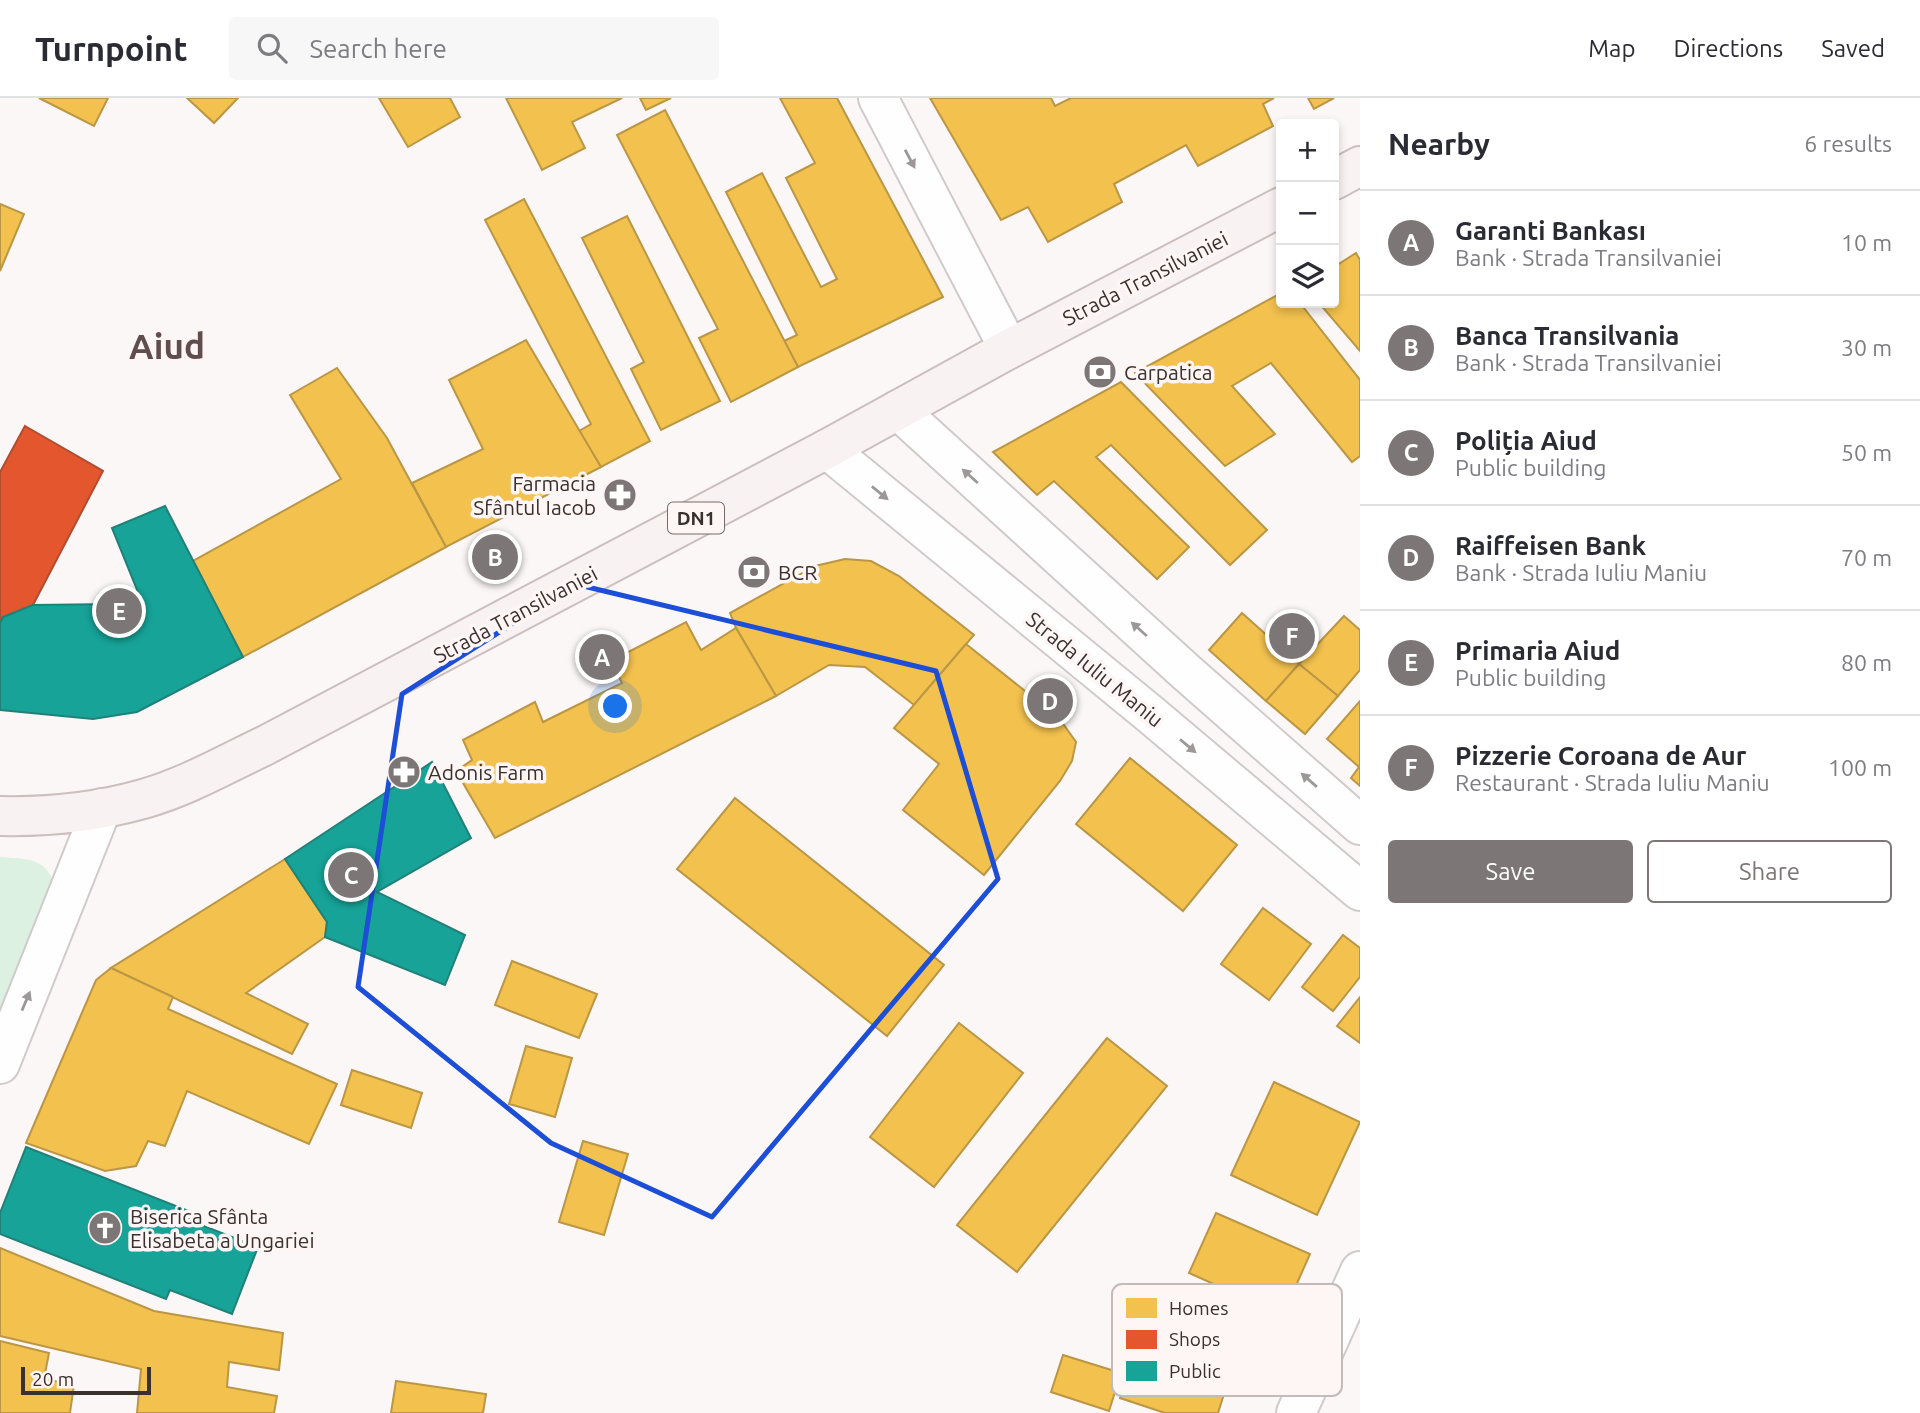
<!DOCTYPE html>
<meta charset="utf-8">
<style>
body{margin:0;font-family:Ubuntu,sans-serif;background:#f7f7f7;color:#2b2b33}
.controls{position:absolute;right:21px;top:21px;display:grid;overflow:hidden;border-radius:7px;box-shadow:0 4px 10px #0003}
.controls button{width:63px;height:63px;display:grid;place-items:center;padding:0;border:0;border-bottom:2px solid #e1e1e2;background:#fff;color:#2b2b33;font:35px sans-serif}
.scale{position:absolute;left:21px;bottom:18px;width:130px;box-sizing:border-box;padding-left:7px;border:4px solid #393130;border-top:0;font-size:19px;line-height:24px;white-space:nowrap;color:#393130;-webkit-text-stroke:5px #fef5f5;paint-order:stroke}
.you{position:absolute;left:616px;top:609px;width:24px;height:24px;margin:-18px;border:5px solid #fff;border-radius:50%;background:#1a73e8;box-shadow:0 0 0 10px #1a73e833}
.badge{display:grid;place-items:center;width:46px;height:46px;border-radius:50%;background:#7d7676;color:#fff;font-size:23px;font-weight:700}
.pin{position:absolute;translate:-50% -50%;border:4px solid #fff;box-shadow:0 2px 7px #0006}
.list{margin:0;padding:0;list-style:none}
h2{display:flex;justify-content:space-between;align-items:center;height:91px;margin:0;padding:0 28px;font-size:30px}
h2 small{font-size:23px;font-weight:400;color:#7c7c81}
.list li{display:grid;grid-template-columns:46px 1fr auto;gap:21px;align-items:center;box-sizing:border-box;height:105px;padding:0 28px;border-top:2px solid #e1e1e2}
.list b{display:block;font-size:26px;white-space:nowrap}
.list p{margin:0;font-size:23px;white-space:nowrap;color:#7c7c81}
.list em{font-size:23px;font-style:normal;color:#7c7c81}
.actions{display:flex;gap:14px;padding:21px 28px}
.actions a{flex:1;padding:16px 0;border:2px solid #7d7676;border-radius:7px;text-align:center;font-size:24px;color:#7d7676}
.actions .main{background:#7d7676;color:#fff}
.icon{flex:none;width:38px;height:38px;fill:none;stroke:currentColor;stroke-width:2;stroke-linecap:round;stroke-linejoin:round}
.map{position:relative;flex:none;width:1360px;height:1315px;overflow:hidden}
header{display:flex;align-items:center;gap:42px;box-sizing:border-box;height:98px;padding:0 35px;background:#fff;border-bottom:2px solid #e1e1e2}
header strong{font-size:33px}
nav{display:flex;gap:38px;margin-inline-start:auto;font-size:24px}
.search{width:490px;height:63px;background:#f7f7f7;display:flex;align-items:center;gap:18px;box-sizing:border-box;padding:0 24px;border-radius:7px;color:#7c7c81;font-size:26px}
main{display:flex}
aside{flex:1;background:#fff}
.map>svg:first-child{display:block}
.green{fill:#dcf1e2}
.homes{fill:#f2c14e;stroke:#ba9645;stroke-width:2}
.shops{fill:#e4572e;stroke:#b14c2f;stroke-width:2}
.public{fill:#17a398;stroke:#218179;stroke-width:2}
.lines{fill:none;stroke-linecap:round;stroke-linejoin:round}
.street-casing{stroke:#d1caca;stroke-width:42}
.primary-casing{stroke:#ccbfbe;stroke-width:42}
.street{stroke:#fffefe;stroke-width:38}
.primary{stroke:#f9f2f2;stroke-width:38}
.oneway{fill:#9c9897}
.marked{fill:none;stroke:#1d4ed8;stroke-width:5;stroke-linejoin:round}
.labels{text-anchor:middle;dominant-baseline:central;stroke-width:7;stroke-linejoin:round;paint-order:stroke}
.shield{fill:#fef5f5;stroke:#746c6b;stroke-width:2}
.shield-label{font-size:19px;font-weight:bold;fill:#393130}
.street-label{font-size:21px;fill:#393130;stroke:#fef5f5}
.poi-label{font-size:21px;fill:#393130;stroke:#fef5f5;text-anchor:start}
.town-label{font-size:35px;font-weight:bold;fill:#604e4e;stroke:#fef5f5}
.key{fill:#fef5f5;stroke:#c3baba;stroke-width:2}
.key-label{font-size:19px;fill:#393130}
</style>
<header>
<strong>Turnpoint</strong>
<div class="search"><svg class="icon" aria-label="search" viewBox="0 0 24 24"><circle cx="10" cy="10" r="6"/><path d="M15 15l6 6"/></svg>Search here</div>
<nav><a>Map</a><a>Directions</a><a>Saved</a></nav>
</header>
<main>
<div class="map">
<svg width="1360" height="1315" viewBox="0 0 1360 1315">
<rect width="100%" height="100%" fill="#fcf7f7"/>
<!-- green -->
<path class="green" d="M0 759C27 761 46 759 55 788L0 925Z"/>
<!-- homes -->
<g class="homes">
<path d="M39 0H108L94 28Z"/>
<path d="M187 0H238L214 25Z"/>
<path d="M379 0H450L460 19 408 49Z"/>
<path d="M506 0H622L572 24 585 50 542 72Z"/>
<path d="M640 0H671L646 12Z"/>
<path d="M780 0H837L943 199 798 269 784 243 797 237 726 94 762 75 821 189 837 181 786 80 815 65Z"/>
<path d="M930 0H1051L1055 8 1071 0H1274L1263 6 1273 28 1198 68 1186 47 1114 86 1122 104 1048 144 1028 109 1001 122Z"/>
<path d="M1308 0H1334L1314 11Z"/>
<path d="M665 12 798 269 731 304 699 240 718 231 617 37Z"/>
<path d="M524 101 650 343 601 369 579 333 591 326 485 122Z"/>
<path d="M0 106 24 116 0 173Z"/>
<path d="M627 118 720 303 661 332 631 271 644 264 582 140Z"/>
<path d="M1356 155 1360 162V253L1319 205H1334V169Z"/>
<path d="M1281 195V205H1300L1360 282V358L1352 364 1271 265 1232 288 1275 336 1225 368 1135 275Z"/>
<path d="M526 242 601 369 446 449 412 385 483 351 449 282Z"/>
<path d="M337 270 387 340 446 449 243 559 193 463 341 381 290 297Z"/>
<path d="M1121 284 1267 432 1230 467 1111 347 1096 359 1189 449 1157 481 1054 383 1037 397 993 354Z"/>
<path d="M845 461 871 463 899 478 974 537 914 607 865 569 829 567 776 598 736 530 730 515 815 468Z"/>
<path d="M1242 515 1299 566 1266 603 1209 552Z"/>
<path d="M1344 518 1360 532V572L1338 598 1299 566Z"/>
<path d="M686 524 701 552 736 530 776 598 495 740 456 673 472 662 463 642 535 604 543 624 622 585 611 563Z"/>
<path d="M966 546 1059 620 1076 644 1072 663 1060 683 984 777 903 712 939 666 894 630Z"/>
<path d="M1299 566 1338 598 1305 636 1266 603Z"/>
<path d="M1360 603V688L1351 680 1359 669 1327 641Z"/>
<path d="M1130 660 1237 747 1183 813 1076 726Z"/>
<path d="M735 700 944 867 887 938 677 771Z"/>
<path d="M285 761 327 824 325 839 246 895 308 926 292 956 111 870Z"/>
<path d="M1263 810 1311 846 1269 902 1221 866Z"/>
<path d="M1343 837 1360 850V879L1333 913 1302 889Z"/>
<path d="M512 863 597 896 579 940 495 907Z"/>
<path d="M111 870 173 899 168 911 337 986 309 1046 187 993 165 1048 148 1043 136 1068 105 1073 26 1045 96 882Z"/>
<path d="M1360 899V945L1337 928Z"/>
<path d="M959 925 1023 975 934 1089 870 1039Z"/>
<path d="M1107 940 1167 988 1017 1174 957 1127Z"/>
<path d="M526 948 572 960 555 1019 509 1006Z"/>
<path d="M352 972 422 995 411 1030 341 1007Z"/>
<path d="M1274 984 1360 1024 1317 1117 1231 1077Z"/>
<path d="M583 1043 628 1056 604 1137 559 1124Z"/>
<path d="M1216 1115 1310 1156 1283 1217 1189 1175Z"/>
<path d="M0 1150 154 1213 283 1235 279 1272 229 1264 227 1289 277 1298 274 1315H137L141 1271 0 1238Z"/>
<path d="M1143 1231 1235 1261 1218 1315H1165L1120 1300Z"/>
<path d="M0 1243 49 1255 44 1281 74 1287 70 1315H0Z"/>
<path d="M1063 1257 1121 1275 1109 1313 1051 1294Z"/>
<path d="M396 1283 486 1296 483 1315H391Z"/>
</g>
<!-- shops -->
<path class="shops" d="M25 328 103 373 33 507 3 519 0 525V374Z"/>
<!-- public -->
<g class="public">
<path d="M165 408 243 559 137 614 93 621 0 612V525L3 519 33 507 115 506 138 494 112 430Z"/>
<path d="M432 664 471 740 377 794 465 837 445 887 325 839 327 824 285 761Z"/>
<path d="M26 1049 199 1117 196 1125 258 1149 232 1216 170 1192 166 1201 0 1136V1115Z"/>
</g>
<g class="lines">
<defs>
<g id="street">
<path d="M878 0 1009 251"/>
<path d="M898 312 1186 574 1360 727"/>
<path d="M827 351 1150 616 1360 793"/>
<path d="M0 966 102 710"/>
<path d="M1296 1315 1360 1173"/>
</g>
<g id="primary">
<path d="M1334 82 1360 68"/>
<path d="M0 718C48 719 97 714 143 701 186 689 226 666 266 647L827 351 1009 251 1281 109"/>
</g>
</defs>
<!-- street casing -->
<use href="#street" class="street-casing"/>
<!-- primary casing -->
<use href="#primary" class="primary-casing"/>
<!-- street -->
<use href="#street" class="street"/>
<!-- primary -->
<use href="#primary" class="primary"/>
</g>
<!-- one-way arrows -->
<defs><path id="oneway-solid" d="M-6-.8H1V-3.2L6.5 0L1 3.2V.8H-6Z" transform="scale(1.75)"/></defs>
<g class="oneway">
<use href="#oneway-solid" transform="translate(910 61) rotate(62)"/>
<use href="#oneway-solid" transform="translate(970 378) rotate(-138)"/>
<use href="#oneway-solid" transform="translate(880 395) rotate(39)"/>
<use href="#oneway-solid" transform="translate(1139 531) rotate(-138)"/>
<use href="#oneway-solid" transform="translate(1188 648) rotate(40)"/>
<use href="#oneway-solid" transform="translate(1309 682) rotate(-139)"/>
<use href="#oneway-solid" transform="translate(26 903) rotate(-67)"/>
</g>
<!-- marked area -->
<path class="marked" d="M575 486 936 573 998 781 712 1119 551 1045 358 889 402 596Z"/>
<!-- icons -->
<defs>
<symbol id="bank-disc" viewBox="-11 -11 22 22"><circle r="9.5" fill="#7d7676" stroke="#fef5f5"/><path d="M-6-4H6V4H-6ZM0-2.3a2.3 2.3 0 1 0 0 4.6a2.3 2.3 0 1 0 0-4.6Z" fill="#fff"/></symbol>
<symbol id="pharmacy-disc" viewBox="-11 -11 22 22"><circle r="9.5" fill="#7d7676" stroke="#fef5f5"/><path d="M-2-6h4v4h4v4h-4v4h-4v-4h-4v-4h4Z" fill="#fff"/></symbol>
<symbol id="church-disc" viewBox="-11 -11 22 22"><circle r="9.5" fill="#7d7676" stroke="#fef5f5"/><path d="M-1.2-6h2.4v3.5h3.3v2.4h-3.3V6h-2.4V-.1h-3.3v-2.4h3.3Z" fill="#fff"/></symbol>
</defs>
<g fill-rule="evenodd">
<use href="#bank-disc" x="1081" y="255" width="38" height="38"/>
<use href="#pharmacy-disc" x="601" y="378" width="38" height="38"/>
<use href="#bank-disc" x="735" y="455" width="38" height="38"/>
<use href="#pharmacy-disc" x="385" y="655" width="38" height="38"/>
<use href="#church-disc" x="86" y="1111" width="38" height="38"/>
</g>
<g class="labels">
<!-- shield labels -->
<rect class="shield" x="668" y="404.5" width="56" height="31" rx="5"/>
<g class="shield-label">
<text x="696" y="420">DN1</text>
</g>
<!-- street labels -->
<g class="street-label">
<text transform="translate(1145 180) rotate(-27)">Strada Transilvaniei</text>
<text transform="translate(515 516) rotate(-28)">Strada Transilvaniei</text>
<text transform="translate(1095 571) rotate(39)">Strada Iuliu Maniu</text>
</g>
<!-- poi labels -->
<g class="poi-label">
<text x="1124" y="274">Carpatica</text>
<text x="596" y="385" text-anchor="end">Farmacia<tspan x="596" dy="24">Sfântul Iacob</tspan></text>
<text x="778" y="474">BCR</text>
<text x="428" y="674">Adonis Farm</text>
<text x="130" y="1118">Biserica Sfânta<tspan x="130" dy="24">Elisabeta a Ungariei</tspan></text>
</g>
<!-- town labels -->
<g class="town-label">
<text x="167" y="248">Aiud</text>
</g>
</g>
<!-- legend -->
<rect x="1112" y="1186" width="230" height="112" rx="10" class="key"/>
<rect x="1126" y="1200" width="31" height="20" fill="#f2c14e"/>
<rect x="1126" y="1232" width="31" height="19" fill="#e4572e"/>
<rect x="1126" y="1263" width="31" height="20" fill="#17a398"/>
<g class="key-label">
<text x="1169" y="1217">Homes</text>
<text x="1169" y="1248">Shops</text>
<text x="1169" y="1280">Public</text>
</g>
</svg>
<div class="controls">
<button>+</button>
<button>−</button>
<button><svg class="icon" aria-label="layers" viewBox="0 0 24 24"><path d="M12 4l9 5-9 5-9-5zM3 14l9 5 9-5"/></svg></button>
</div>
<div class="scale">20 m</div>
<div class="you"></div>
<div class="pin badge" style="left:602px;top:559px">A</div>
<div class="pin badge" style="left:495px;top:459px">B</div>
<div class="pin badge" style="left:351px;top:777px">C</div>
<div class="pin badge" style="left:1050px;top:603px">D</div>
<div class="pin badge" style="left:119px;top:513px">E</div>
<div class="pin badge" style="left:1292px;top:538px">F</div>
</div>
<aside>
<h2>Nearby<small>6 results</small></h2>
<ul class="list">
<li><span class="badge">A</span><div><b>Garanti Bankası</b><p>Bank · Strada Transilvaniei</p></div><em>10 m</em></li>
<li><span class="badge">B</span><div><b>Banca Transilvania</b><p>Bank · Strada Transilvaniei</p></div><em>30 m</em></li>
<li><span class="badge">C</span><div><b>Poliția Aiud</b><p>Public building</p></div><em>50 m</em></li>
<li><span class="badge">D</span><div><b>Raiffeisen Bank</b><p>Bank · Strada Iuliu Maniu</p></div><em>70 m</em></li>
<li><span class="badge">E</span><div><b>Primaria Aiud</b><p>Public building</p></div><em>80 m</em></li>
<li><span class="badge">F</span><div><b>Pizzerie Coroana de Aur</b><p>Restaurant · Strada Iuliu Maniu</p></div><em>100 m</em></li>
</ul>
<div class="actions"><a class="main">Save</a><a>Share</a></div>
</aside>
</main>
